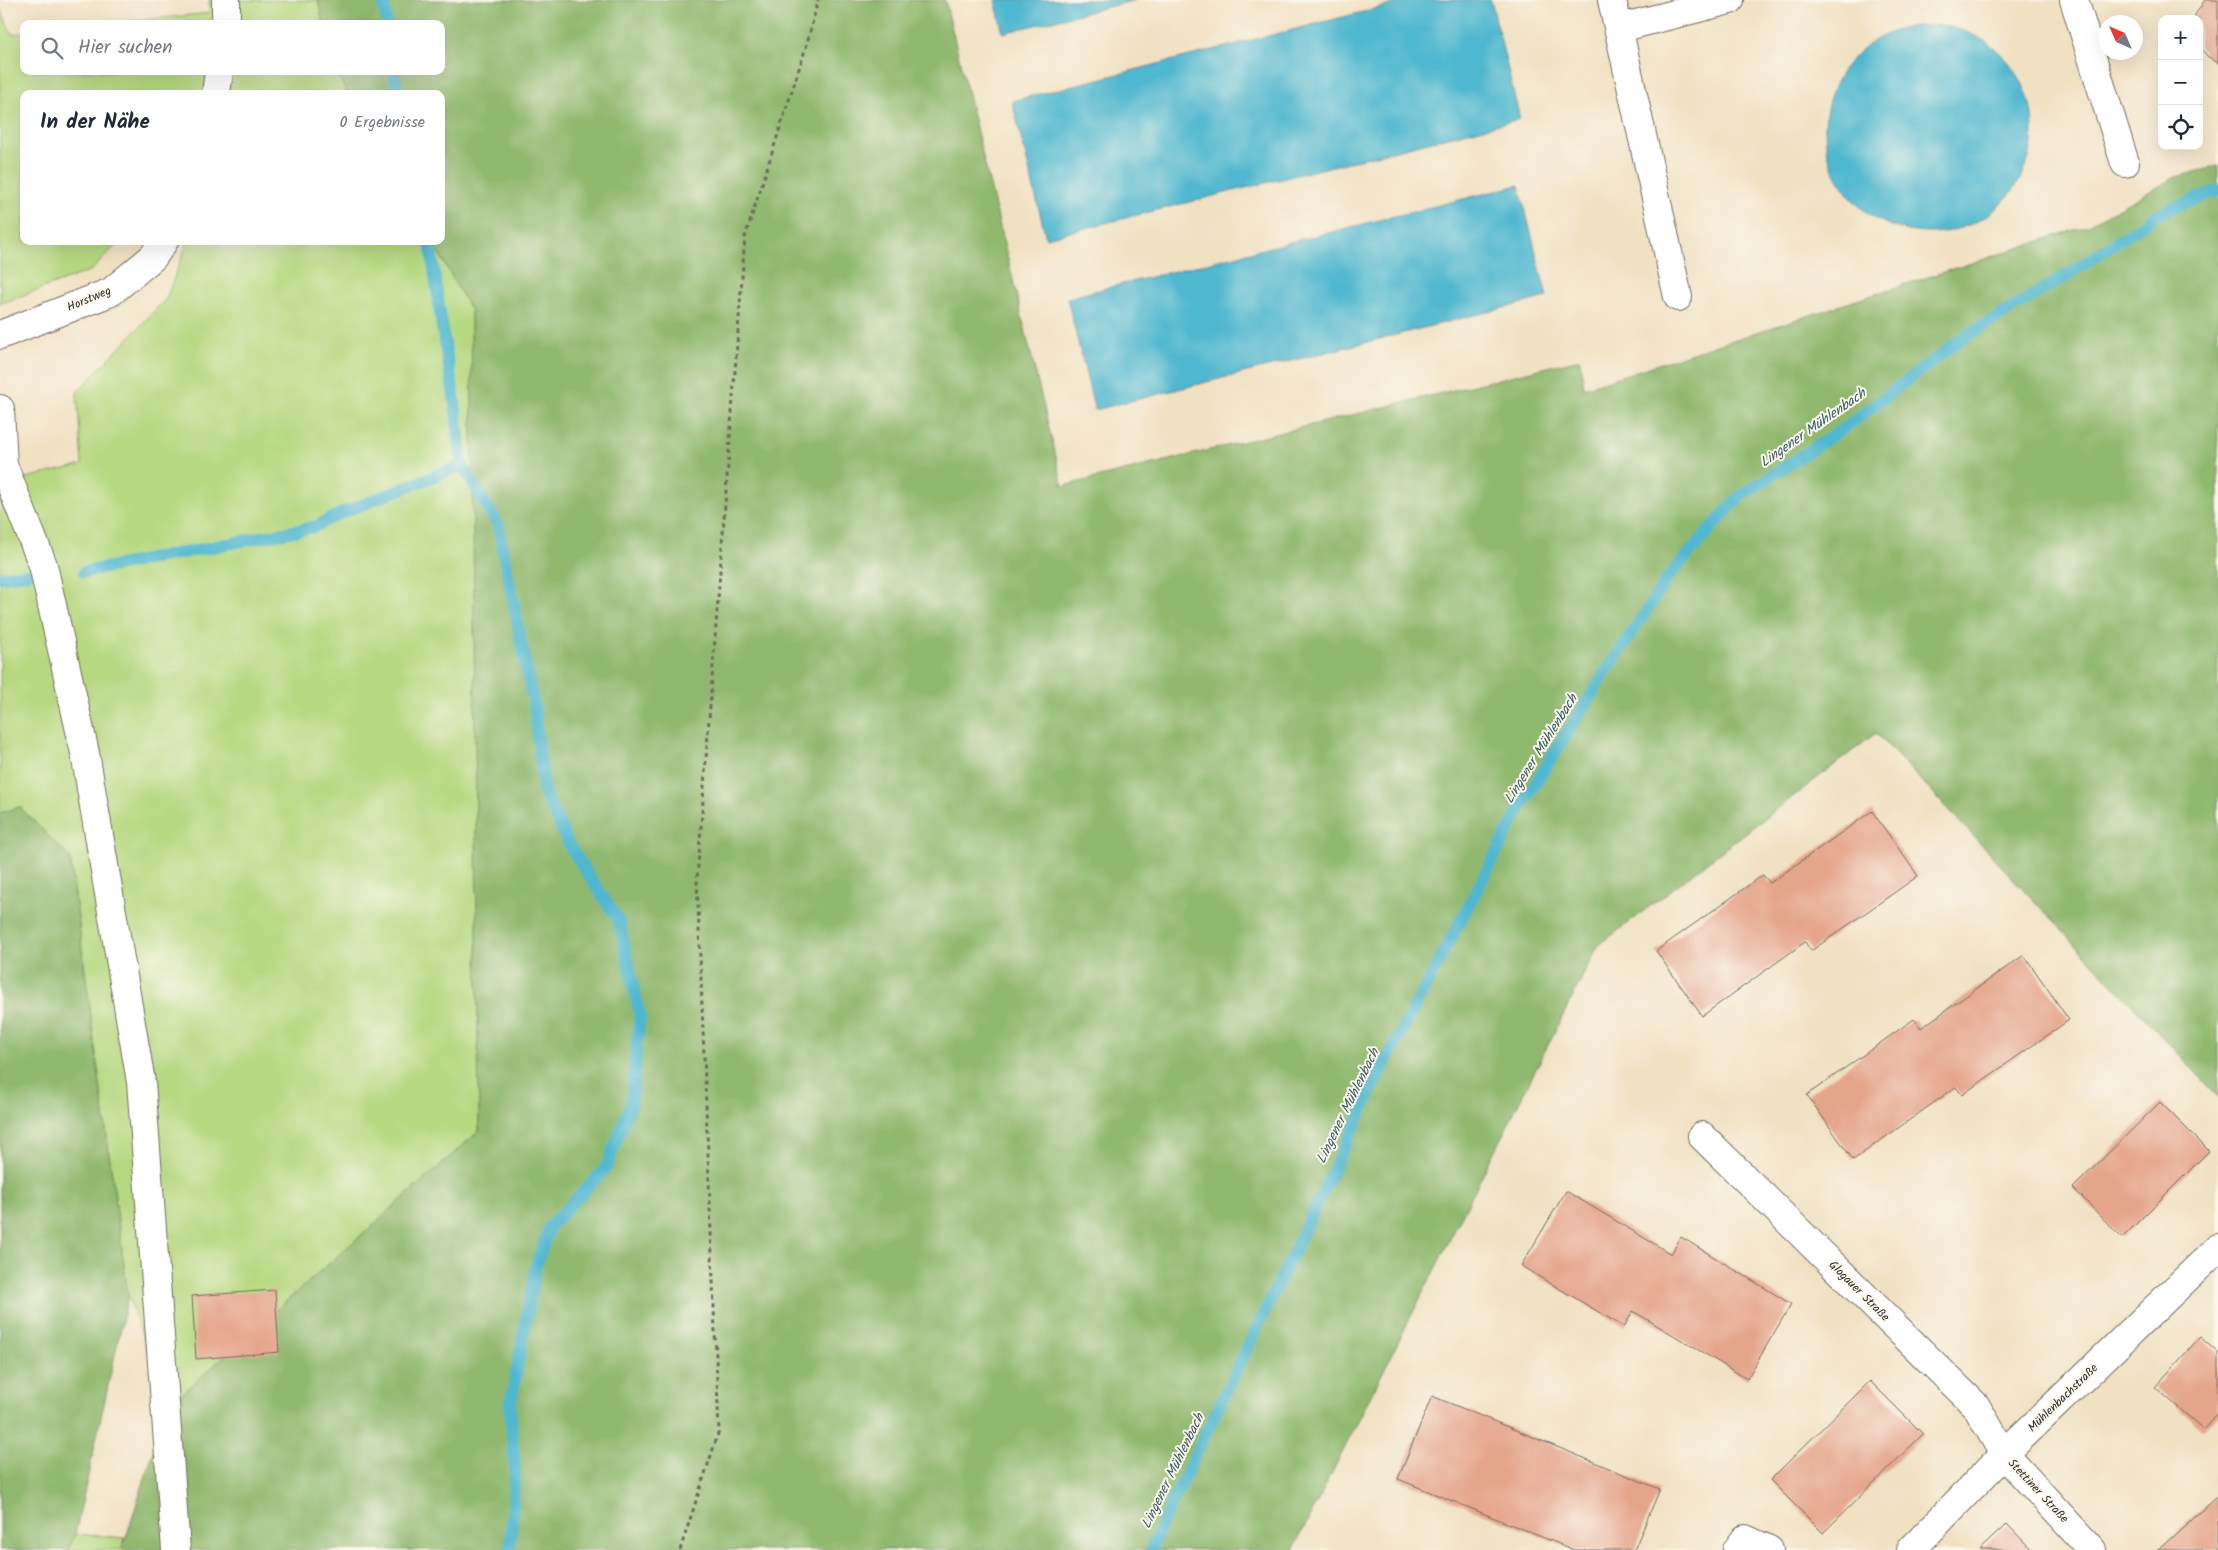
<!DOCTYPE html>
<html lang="de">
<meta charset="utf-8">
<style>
body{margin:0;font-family:Kalam,sans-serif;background:#f6f6f7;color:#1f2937}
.controls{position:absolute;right:15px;top:15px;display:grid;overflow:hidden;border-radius:10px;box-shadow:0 5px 20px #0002}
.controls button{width:45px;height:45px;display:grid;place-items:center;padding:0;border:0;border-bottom:1px solid #e0e1e3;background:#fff;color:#1f2937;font:25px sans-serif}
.compass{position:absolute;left:2098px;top:15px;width:45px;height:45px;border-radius:50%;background:#fff;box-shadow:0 5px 20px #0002;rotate:315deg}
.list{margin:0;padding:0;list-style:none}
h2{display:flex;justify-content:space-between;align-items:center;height:65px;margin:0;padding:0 20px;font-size:21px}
h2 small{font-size:16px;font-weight:400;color:#747a83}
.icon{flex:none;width:28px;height:28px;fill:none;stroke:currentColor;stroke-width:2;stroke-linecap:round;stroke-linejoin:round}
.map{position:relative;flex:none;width:2218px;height:1550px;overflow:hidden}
.search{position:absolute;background:#fff;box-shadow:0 5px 20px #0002;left:20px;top:20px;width:425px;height:55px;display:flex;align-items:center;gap:12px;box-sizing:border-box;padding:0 18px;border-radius:10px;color:#747a83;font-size:19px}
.panel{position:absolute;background:#fff;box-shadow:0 5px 20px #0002;left:20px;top:90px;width:425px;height:155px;border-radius:10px}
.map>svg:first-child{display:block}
.green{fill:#b6d880;stroke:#708256}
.forest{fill:#90b86e;stroke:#5e724c}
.water{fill:#50b7cf;stroke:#3e717d}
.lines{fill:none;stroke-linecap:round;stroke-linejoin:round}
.stream{stroke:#50b7cf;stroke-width:12}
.building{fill:#e5a58b}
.minor-casing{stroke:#706b60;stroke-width:30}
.path{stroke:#706b60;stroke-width:3;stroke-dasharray:4 4;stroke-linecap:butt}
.minor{stroke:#fff;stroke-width:28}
.labels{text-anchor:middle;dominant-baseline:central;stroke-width:4;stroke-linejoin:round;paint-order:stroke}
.street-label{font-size:12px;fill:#2b2b2b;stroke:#fbf7ec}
.water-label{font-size:14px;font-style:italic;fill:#385c64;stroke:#fbf7ec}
</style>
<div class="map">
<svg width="2218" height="1550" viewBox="0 0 2218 1550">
<rect width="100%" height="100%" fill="#fbf7ec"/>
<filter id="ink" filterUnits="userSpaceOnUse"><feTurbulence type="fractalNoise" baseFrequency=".02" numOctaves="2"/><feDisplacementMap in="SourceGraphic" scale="10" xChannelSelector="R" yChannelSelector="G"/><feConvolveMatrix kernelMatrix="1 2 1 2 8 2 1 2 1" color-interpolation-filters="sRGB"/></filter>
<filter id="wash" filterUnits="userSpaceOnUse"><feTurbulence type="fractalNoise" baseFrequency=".0096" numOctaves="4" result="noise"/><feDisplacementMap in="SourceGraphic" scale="20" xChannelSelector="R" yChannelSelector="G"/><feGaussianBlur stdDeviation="1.12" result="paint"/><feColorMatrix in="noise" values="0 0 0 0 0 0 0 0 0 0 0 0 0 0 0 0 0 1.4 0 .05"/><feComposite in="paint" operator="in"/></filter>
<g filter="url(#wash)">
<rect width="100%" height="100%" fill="#f1e1c3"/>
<!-- green -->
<g class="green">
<path d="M209 0H318L323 24H108L209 13Z"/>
<path d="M0 8 12 34 24 33V71H335L348 94H24V241H120L92 270 0 304Z"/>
<path d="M188 241H432L471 310 479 1131 168 1406 128 1296 70 858 20 807 0 813V484L82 465 77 392 166 299Z"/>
<path d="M75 1534 125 1538 122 1550H69Z"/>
</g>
<!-- forest -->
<g class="forest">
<path d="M318 0H945L1063 486 1580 359 1584 388 2086 226 2176 177 2218 166V1096L1876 733 1598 946 1293 1550H122L168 1406 479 1131 471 311 432 241H441V94H348L335 71H441V24H323Z"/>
<path d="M20 807 70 858 128 1296 75 1534 69 1550H0V813Z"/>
</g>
<!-- water -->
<g class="water">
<path d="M995 0H1136L1003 33Z"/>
<path d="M1410 0H1491L1520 119 1046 238 1012 101Z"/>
<circle cx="1929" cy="129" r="104"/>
<path d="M1519 185 1547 297 1095 410 1067 298Z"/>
</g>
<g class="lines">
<!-- stream -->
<g class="stream">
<path d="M383 0 387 24"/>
<path d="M394 71 398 94"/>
<path d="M430 241 442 327 455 402 462 465 498 525 535 711 544 792 570 847 619 921 640 1016 631 1104 606 1168 550 1226 536 1266 510 1407 515 1471 510 1550"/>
<path d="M84 572 314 527 344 512 462 465"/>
<path d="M0 577 28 574"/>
<path d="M1151 1550 1159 1530 1386 1061 1523 803 1602 678 1669 576 1739 497 1850 424 1961 339 2064 277 2160 213 2218 190"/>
</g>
</g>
<g id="blocks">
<!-- building -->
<g class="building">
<path d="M2205 0H2218V63L2207 56 2199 46V19H2195V15Z"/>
<path d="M1872 811 1918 876 1811 951 1805 942 1702 1016 1656 951 1763 875 1770 883Z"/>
<path d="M2024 955 2069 1020 1962 1095 1956 1087 1853 1160 1807 1095 1914 1019 1921 1028Z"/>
<path d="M2160 1102 2209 1151 2122 1238 2073 1188Z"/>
<path d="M1566 1191 1671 1254 1681 1237 1791 1304 1747 1379 1633 1311 1624 1327 1521 1266Z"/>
<path d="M275 1290 279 1352 196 1359 192 1296Z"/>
<path d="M2200 1337 2218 1353V1414L2204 1430 2155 1387Z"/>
<path d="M1870 1381 1923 1434 1823 1533 1770 1480Z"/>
<path d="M1432 1396 1660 1489 1634 1550H1574L1398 1479Z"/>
<path d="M2218 1495V1550H2158Z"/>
<path d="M2007 1524 2032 1550H1979Z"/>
</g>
</g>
</g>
<g filter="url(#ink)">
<use href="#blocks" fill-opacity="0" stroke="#706b60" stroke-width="1"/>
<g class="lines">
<defs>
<g id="minor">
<path d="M1612 0 1678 297"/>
<path d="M2074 0 2125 163"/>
<path d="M226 24V0"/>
<path d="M1620 28 1730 0"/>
<path d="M216 94 219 71"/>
<path d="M0 335 111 292 153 257 164 241"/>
<path d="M0 409 3 465 43 565 85 753 141 1082 176 1550"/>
<path d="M1702 1136 1976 1406 2004 1454 2092 1550"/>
<path d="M1737 1550 1745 1539 1769 1550"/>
<path d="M1911 1550 2004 1454 2218 1248"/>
</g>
</defs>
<!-- minor casing -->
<use href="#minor" class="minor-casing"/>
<!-- path -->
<path class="path" d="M680 1550 719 1431 697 880 745 237 807 44 818 0"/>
<!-- minor -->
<use href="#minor" class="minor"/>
</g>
</g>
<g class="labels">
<!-- street labels -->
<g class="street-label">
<text transform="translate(89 299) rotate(-23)">Horstweg</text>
<text transform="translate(1859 1291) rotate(45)">Glogauer Straße</text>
<text transform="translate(2063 1398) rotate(-44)">Mühlenbachstraße</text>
<text transform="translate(2038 1491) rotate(47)">Stettiner Straße</text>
</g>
<!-- water labels -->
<g class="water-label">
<text transform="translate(1813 428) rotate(-35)">Lingener Mühlenbach</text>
<text transform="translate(1541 749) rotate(-58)">Lingener Mühlenbach</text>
<text transform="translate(1348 1106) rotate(-64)">Lingener Mühlenbach</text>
<text transform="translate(1173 1471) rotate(-64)">Lingener Mühlenbach</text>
</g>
</g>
</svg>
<div class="controls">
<button>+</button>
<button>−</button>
<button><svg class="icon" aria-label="locate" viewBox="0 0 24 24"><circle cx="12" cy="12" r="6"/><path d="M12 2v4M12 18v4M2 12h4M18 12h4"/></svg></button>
</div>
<svg class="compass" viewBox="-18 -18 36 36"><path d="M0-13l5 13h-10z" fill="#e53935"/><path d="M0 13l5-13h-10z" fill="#747a83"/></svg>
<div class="search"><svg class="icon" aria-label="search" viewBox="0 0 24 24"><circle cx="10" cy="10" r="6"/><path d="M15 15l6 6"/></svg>Hier suchen</div>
<section class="panel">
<h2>In der Nähe<small>0 Ergebnisse</small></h2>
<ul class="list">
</ul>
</section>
</div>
